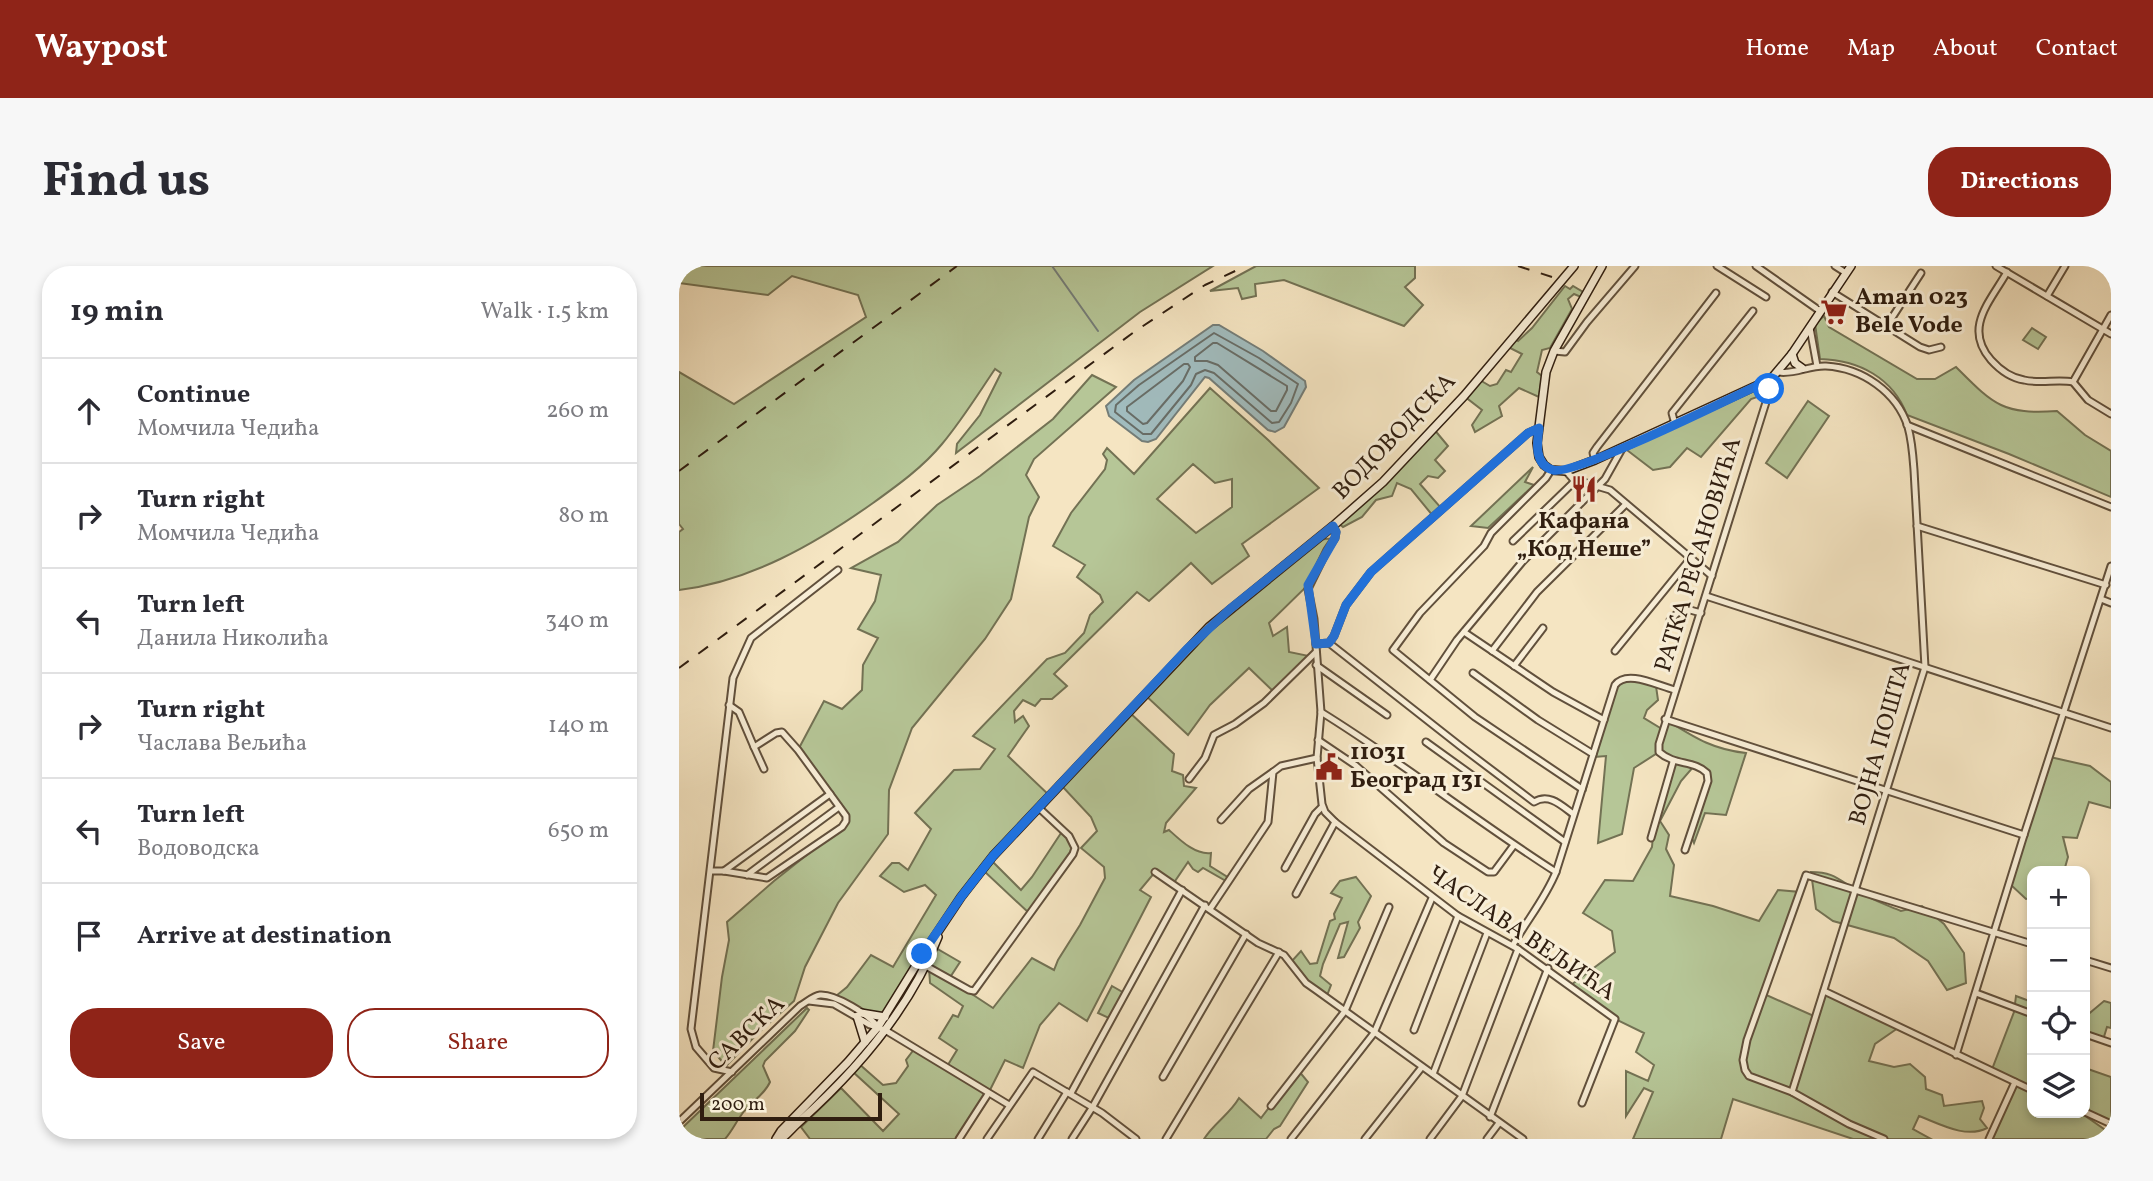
<!DOCTYPE html>
<meta charset="utf-8">
<style>
body{margin:0;font-family:Vollkorn,serif;background:#f7f7f7;color:#2b2b33}
.controls{position:absolute;right:21px;bottom:21px;display:grid;overflow:hidden;border-radius:14px;box-shadow:0 4px 10px #0003}
.controls button{width:63px;height:63px;display:grid;place-items:center;padding:0;border:0;border-bottom:2px solid #e1e1e2;background:#fff;color:#2b2b33;font:35px sans-serif}
.scale{position:absolute;left:21px;bottom:18px;width:182px;box-sizing:border-box;padding-left:7px;border:4px solid #301e10;border-top:0;font-size:19px;line-height:24px;white-space:nowrap;color:#301e10;-webkit-text-stroke:5px #f8eed7;paint-order:stroke}
.stop{position:absolute;width:21px;height:21px;margin:-16px;border:5px solid #1a73e8;border-radius:50%;background:#fff}
.stop.end{background:#1a73e8;border-color:#fff;box-shadow:0 2px 7px #0008}
.list{margin:0;padding:0;list-style:none}
h2{display:flex;justify-content:space-between;align-items:center;height:91px;margin:0;padding:0 28px;font-size:30px}
h2 small{font-size:23px;font-weight:400;color:#7c7c81}
.list li{display:grid;grid-template-columns:46px 1fr auto;gap:21px;align-items:center;box-sizing:border-box;height:105px;padding:0 28px;border-top:2px solid #e1e1e2}
.list b{display:block;font-size:26px;white-space:nowrap}
.list p{margin:0;font-size:23px;white-space:nowrap;color:#7c7c81}
.list em{font-size:23px;font-style:normal;color:#7c7c81}
.actions{display:flex;gap:14px;padding:21px 28px}
.actions a{flex:1;padding:16px 0;border:2px solid #8f2418;border-radius:28px;text-align:center;font-size:24px;color:#8f2418}
.actions .main{background:#8f2418;color:#fff}
.icon{flex:none;width:38px;height:38px;fill:none;stroke:currentColor;stroke-width:2;stroke-linecap:round;stroke-linejoin:round}
.map{position:relative;flex:none;width:1432px;height:873px;overflow:hidden;border-radius:28px}
header{display:flex;align-items:center;gap:42px;box-sizing:border-box;height:98px;padding:0 35px;background:#8f2418;color:#fff}
header strong{font-size:33px}
nav{display:flex;gap:38px;margin-inline-start:auto;font-size:24px}
.intro{display:flex;align-items:center;justify-content:space-between;box-sizing:border-box;height:168px;padding:0 42px}
h1{margin:0;font-size:49px}
.button{padding:18px 32px;border-radius:28px;background:#8f2418;color:#fff;font-size:24px;font-weight:700}
main{display:flex;gap:42px;padding:0 42px}
aside{flex:1;background:#fff;border-radius:28px;box-shadow:0 4px 10px #0003}
.map>svg:first-child{display:block}
.green{fill:#b6c697;stroke:#737254;stroke-width:2;fill-rule:evenodd}
.water{fill:#a1bcbe;stroke:#747d78;stroke-width:2}
.lines{fill:none;stroke-linecap:round;stroke-linejoin:round}
.shore{stroke:#686d67;stroke-width:2}
.stream{stroke:#747d78;stroke-width:2}
.street-casing{stroke:#61503c;stroke-width:9}
.secondary-casing{stroke:#301e10;stroke-width:10}
.street{stroke:#f8eed7;stroke-width:5}
.secondary{stroke:#f8eed7;stroke-width:7}
.rail{stroke:#301e10;stroke-width:2;stroke-dasharray:12 12;stroke-linecap:butt}
.route{stroke:#1a73e8;stroke-width:9}
.labels{text-anchor:middle;dominant-baseline:central;stroke-width:6;stroke-linejoin:round;paint-order:stroke}
.poi-label{font-size:24px;font-weight:bold;fill:#301e10;stroke:#f8eed7;text-anchor:start}
.street-label{font-size:24px;fill:#301e10;stroke:#f8eed7}
</style>
<header>
<strong>Waypost</strong>
<nav><a>Home</a><a>Map</a><a>About</a><a>Contact</a></nav>
</header>
<div class="intro"><h1>Find us</h1><a class="button">Directions</a></div>
<main>
<aside>
<h2>19 min<small>Walk · 1.5 km</small></h2>
<ul class="list">
<li><svg class="icon" aria-label="ahead" viewBox="0 0 24 24"><path d="M12 20V5M6 11l6-6 6 6"/></svg><div><b>Continue</b><p>Момчила Чедића</p></div><em>260 m</em></li>
<li><svg class="icon" aria-label="right" viewBox="0 0 24 24"><path d="M7 20v-9h11M14 6l5 5-5 5"/></svg><div><b>Turn right</b><p>Момчила Чедића</p></div><em>80 m</em></li>
<li><svg class="icon" aria-label="left" viewBox="0 0 24 24"><path d="M17 20v-9H6M10 6l-5 5 5 5"/></svg><div><b>Turn left</b><p>Данила Николића</p></div><em>340 m</em></li>
<li><svg class="icon" aria-label="right" viewBox="0 0 24 24"><path d="M7 20v-9h11M14 6l5 5-5 5"/></svg><div><b>Turn right</b><p>Часлава Вељића</p></div><em>140 m</em></li>
<li><svg class="icon" aria-label="left" viewBox="0 0 24 24"><path d="M17 20v-9H6M10 6l-5 5 5 5"/></svg><div><b>Turn left</b><p>Водоводска</p></div><em>650 m</em></li>
<li><svg class="icon" aria-label="arrive" viewBox="0 0 24 24"><path d="M6 21V4h12l-3 4 3 4H6"/></svg><div><b>Arrive at destination</b></div></li>
</ul>
<div class="actions"><a class="main">Save</a><a>Share</a></div>
</aside>
<div class="map">
<svg width="1432" height="873" viewBox="0 0 1432 873">
<rect width="100%" height="100%" fill="#f5e5c2"/>
<filter id="stains"><feTurbulence type="fractalNoise" baseFrequency=".00286" numOctaves="4"/><feColorMatrix values="0 0 0 0 .2 0 0 0 0 .09 0 0 0 0 .02 0 0 0 .5 -.17"/></filter>
<radialGradient id="worn" r=".72"><stop offset=".6" stop-color="#630" stop-opacity="0"/><stop offset="1" stop-color="#630" stop-opacity=".3"/></radialGradient>
<!-- green -->
<g class="green">
<path d="M0 0H534L461 46 277 187 278 178 301 149 322 107 316 103C299 128 283 154 263 178 244 201 219 219 194 237 136 278 72 315 0 324V266L4 263 0 258V106L55 138 187 51 179 29 113 10 89 29 0 17Z"/>
<path d="M577 0H736V12L726 21 744 39 725 60 605 14 576 18 577 30 563 33 559 22 531 25Z"/>
<path d="M886 20 891 23 894 20 904 26 902 31 895 28 889 33 893 43 871 82 863 84 858 106 863 110 860 131 840 122 820 140 823 150 796 166 793 159 803 144 785 130 799 113 811 120 818 118 827 104 832 106 843 88 827 80 834 72 839 75 853 62Z"/>
<path d="M1145 50 1150 61 1238 113H1256L1277 101C1314 138 1323 149 1378 145L1406 169 1432 185V231L1330 188 1228 149C1214 112 1180 94 1141 93L1136 58Z"/>
<path d="M1353 62 1367 71 1359 83 1344 74Z"/>
<path d="M413 109 437 121 355 193 347 209 360 231 350 251 332 333 306 373 233 462 210 524 209 568 159 637 126 701 115 735 80 766 47 800 34 785 43 711 50 674 48 656 95 615 163 561 166 550 119 484 145 435 163 443 183 424 184 399 199 372 179 363 196 335 202 309 172 302 219 276 258 239 301 210 374 153Z"/>
<path d="M1089 115 1090 127 1072 133 1022 191 1008 182 991 201 974 204 944 181Z"/>
<path d="M531 122 587 172 640 222 563 278 570 290 533 318 512 297 470 335 458 326 375 408 388 420 373 433H362L356 440 344 434 335 445 336 456 344 450 350 460 329 490 371 530 303 604 206 751 173 746 152 734 168 721 192 689 214 701 257 629 246 619 225 626 201 610 213 597H220L229 604 252 563 236 547 275 504 301 503 316 483 294 470 368 393 386 387 405 367 411 349 424 336 421 329 398 311 406 299 374 280 392 247 426 203 428 194 424 188 428 182 455 208ZM514 198 536 217 553 213V241L517 267 478 233Z"/>
<path d="M1129 135 1150 150 1108 212 1087 197Z"/>
<path d="M754 162 769 180 756 194 766 205 759 212 749 210 741 218 763 243 754 250 732 223 718 217 713 230 697 234 683 251 664 261 659 257Z"/>
<path d="M854 201 846 216 855 219 809 262 792 260Z"/>
<path d="M656 272 629 319 590 357 594 370 608 361 610 386 630 390 595 426 570 402 531 439 509 469 465 428 508 383 638 274Z"/>
<path d="M943 412 977 420 979 434 968 444 965 452 983 463 986 453C1015 471 1032 483 1067 487L1047 549 1026 547 1015 577 1011 567 1029 515 1028 507 1015 500 1002 515 981 555 990 569 987 583 995 599 991 630 1034 640 1080 655 1099 624 1121 626 1085 728 1137 751 1145 725 1219 762 1196 778 1190 795 1215 801 1231 798 1246 811 1247 823 1263 829 1265 840 1303 835 1305 842 1301 853 1308 862C1287 873 1261 858 1240 850L1234 863 1252 873H1174L1054 833 1042 873H954L974 826 965 822 947 850V805L969 815 975 799 957 786 965 767 936 753 892 719 936 686 933 665 904 647 926 614 954 615 973 581 975 558 994 496 980 486 955 502 943 568 919 577 927 490 915 491 907 523 905 518 936 419Z"/>
<path d="M449 445 495 488 493 505 504 509 505 520 517 522 487 557 485 566 490 564C501 574 516 589 532 587L531 600 550 612 547 615 524 602 519 606 514 603 509 596 494 618 476 606 461 624 472 631 408 755 380 737 361 759 344 802 326 794 309 828 280 873H131L122 861 162 822 204 865 220 848 173 805 179 797 204 819 217 817 229 800 227 794 236 782 267 802 278 784 260 772 274 749 279 751 284 740 251 717 250 702 247 700 255 681 281 696 270 713 314 742 353 692 375 704 379 694 401 659 426 612 425 601 402 582 418 565 412 551 382 519Z"/>
<path d="M1371 491 1411 500 1432 516V542L1410 536 1398 572 1384 571 1389 591 1385 605H1353V632L1347 633 1332 619Z"/>
<path d="M384 564 396 582 351 648 306 606 314 596 342 624 353 611Z"/>
<path d="M1132 606C1154 606 1159 613 1177 624 1190 633 1208 639 1222 645L1243 640 1265 658 1285 687 1287 717 1268 724 1249 695 1215 672 1154 655 1137 643Z"/>
<path d="M677 611 692 630 679 656 681 662 665 691 659 692 669 656 661 658 644 698 641 710 652 719 647 732 637 724 612 696 622 685 631 698 638 697 651 655 656 653 655 648 663 632 652 627 661 615Z"/>
<path d="M433 720 445 727 432 753 419 747Z"/>
<path d="M1337 730 1353 736V847H1402L1432 868V873H1310L1336 816 1312 806 1335 746Z"/>
<path d="M1425 735 1432 737V762L1428 761 1424 774 1408 769 1406 774V751Z"/>
<path d="M128 742 130 744 116 765 86 795 84 800 91 816C85 830 71 836 63 848 57 856 53 865 46 873H0V865Z"/>
<path d="M1406 802 1432 811V858L1406 846Z"/>
<path d="M619 804 629 816 601 860 595 863 587 873H525C535 857 551 848 560 832L582 852Z"/>
</g>
<!-- water -->
<path class="water" d="M534 59H540L584 85 626 115 627 121 605 161 596 166 589 164 530 112 526 111 477 173 469 176 463 175 430 150 427 140 455 114Z"/>
<g class="lines">
<!-- shore -->
<g class="shore">
<path d="M535 67 580 92 619 118 612 137 600 156 593 157 535 107 526 104 517 108 512 119 472 168H464L436 146 437 139 460 119Z"/>
<path d="M534 77H538L608 120V124L597 145H592L539 99 528 95H516V91Z"/>
<path d="M505 98H509L511 101 504 115 468 157 464 158 448 145V141Z"/>
</g>
<!-- stream -->
<path class="stream" d="M373 0 419 65"/>
<defs>
<g id="street">
<path d="M1038 0 1087 31"/>
<path d="M1077 0 1141 45"/>
<path d="M1156 0 1167 7"/>
<path d="M1317 0 1432 68"/>
<path d="M1328 6C1311 36 1284 62 1312 94 1321 104 1332 112 1345 114 1361 118 1378 113 1394 116L1409 134 1432 148"/>
<path d="M1153 26 1241 81 1250 84 1262 81"/>
<path d="M1368 30 1386 0"/>
<path d="M1207 61 1242 7"/>
<path d="M1131 62 1138 100"/>
<path d="M875 85 886 86 908 56 956 0"/>
<path d="M1099 106C1115 109 1131 99 1147 100 1183 102 1218 126 1229 161 1233 175 1234 190 1235 204L1246 401 1113 826"/>
<path d="M1394 116 1432 49"/>
<path d="M996 158 993 147 1074 45"/>
<path d="M1228 159 1432 241"/>
<path d="M916 194 914 187 918 181 1037 27"/>
<path d="M872 204 867 212 812 267 805 280 741 347 714 384 796 451 903 523"/>
<path d="M887 205 894 213 931 224 1033 310"/>
<path d="M654 260 657 266 656 272 648 284 629 323 635 353 642 446 638 492 643 538 646 546 656 556 779 650 839 683 936 753 903 837"/>
<path d="M1238 260 1427 319"/>
<path d="M834 275 897 214"/>
<path d="M1027 330 1432 462"/>
<path d="M1422 333 1432 337"/>
<path d="M991 354 1004 342 1022 347"/>
<path d="M785 366 874 426 925 454"/>
<path d="M650 377 781 480 855 536C870 527 882 539 894 548"/>
<path d="M637 378 650 377 655 370 667 339 692 306 849 167 860 162"/>
<path d="M813 385 858 326 947 238"/>
<path d="M936 385 1011 293"/>
<path d="M637 399 708 449"/>
<path d="M835 400 864 362"/>
<path d="M794 407 859 454 914 488"/>
<path d="M751 414 778 374 844 295 926 213 944 181"/>
<path d="M642 446C723 496 797 555 877 606"/>
<path d="M986 453 1345 569"/>
<path d="M639 474 676 499 765 577 809 606H815L835 579"/>
<path d="M747 476 886 576"/>
<path d="M75 481 85 503"/>
<path d="M510 513 526 492 535 469 556 458 585 437 637 386"/>
<path d="M542 554 570 523 594 506"/>
<path d="M972 572 994 496"/>
<path d="M1006 584 1029 515 1028 507C1015 494 996 500 980 486V478L1088 133 1091 123 1089 115"/>
<path d="M606 602 636 548 643 541"/>
<path d="M32 605H45L88 612 163 561 167 555V550L119 484 103 466 97 467 75 481 60 446 50 439"/>
<path d="M45 605 151 528"/>
<path d="M476 606 579 677 605 689 627 717 637 724 844 873"/>
<path d="M68 609 160 541"/>
<path d="M617 628 656 556"/>
<path d="M531 643 589 556 594 506 602 500 638 492"/>
<path d="M834 679C848 654 866 633 877 606L936 419C948 403 979 420 996 424"/>
<path d="M1406 694 1432 702"/>
<path d="M247 700 290 724 295 725 394 588 396 582 390 570 360 542"/>
<path d="M1145 725 1353 824"/>
<path d="M1297 727 1353 748"/>
<path d="M130 735 155 738 191 759 206 764 330 839"/>
<path d="M735 764 779 650"/>
<path d="M1406 768 1432 777"/>
<path d="M1277 789 1345 569 1432 300"/>
<path d="M53 806 35 802 17 781 12 763 54 412 72 372 159 304"/>
<path d="M754 808 808 667"/>
<path d="M484 811 567 668"/>
<path d="M392 827 503 624"/>
<path d="M592 840 666 745 710 641"/>
<path d="M1406 846 1432 858"/>
<path d="M811 851 869 702"/>
<path d="M0 856 121 740C128 736 134 730 141 729 157 728 190 749 199 761"/>
<path d="M280 873 309 828"/>
<path d="M308 873 354 806 423 847 457 873"/>
<path d="M359 873 388 826"/>
<path d="M393 873 413 842 526 639"/>
<path d="M487 873 600 686"/>
<path d="M612 873 695 767 753 632"/>
<path d="M686 873 743 801"/>
<path d="M751 873 783 830 839 683"/>
<path d="M808 873 820 857"/>
<path d="M1205 873 1170 858 1113 826 1070 810 1066 804 1064 794 1068 774 1127 609 1353 678"/>
<path d="M1310 873 1336 816"/>
</g>
<g id="secondary">
<path d="M923 0 875 85 867 106 858 177 860 191 865 199 872 204 887 205 916 194 1092 113 1113 88 1172 0"/>
<path d="M1113 88 1116 97 1123 102"/>
<path d="M182 747 206 751"/>
<path d="M178 750 186 776"/>
<path d="M97 873 102 865 169 796 199 761 244 688 282 631 314 590 530 361 654 260 704 216 785 130 895 0"/>
<path d="M102 873C109 868 114 861 121 855 178 804 231 743 259 671"/>
</g>
</defs>
<!-- street casing -->
<use href="#street" class="street-casing"/>
<!-- secondary casing -->
<use href="#secondary" class="secondary-casing"/>
<!-- street -->
<use href="#street" class="street"/>
<!-- secondary -->
<use href="#secondary" class="secondary"/>
<!-- rail -->
<g class="rail">
<path d="M839 0 873 11"/>
<path d="M0 205 278 0"/>
<path d="M0 402 455 66 526 19 567 0"/>
</g>
</g>
<g class="lines">
<!-- route -->
<path class="route" d="M243 688 282 631 314 590 508 383 551 343 654 260 657 266 656 272 629 319 637 378 650 377 655 370 667 339 692 306 849 167 860 162C858 177 855 199 874 204 894 211 1058 129 1088 115L1090 123"/>
</g>
<!-- icons -->
<defs>
<symbol id="supermarket-bare" viewBox="-9 -9 18 18"><path d="M-6-5.5h2.5l.6 2H6L4.5 2H-2.5L-4.4-4H-6ZM-1.5 3.2a1.3 1.3 0 1 0 .1 0ZM3 3.2a1.3 1.3 0 1 0 .1 0Z" fill="#8f2418" stroke="#f8eed7" stroke-width="2.5" paint-order="stroke"/></symbol>
<symbol id="restaurant-bare" viewBox="-9 -9 18 18"><path d="M-5-6h1v4h1v-4h1v4h1v-4h1v5L-1.5 .5V6h-2V.5L-5-1ZM5-6V6H3V1.5H1.5Q1.5-4 5-6Z" fill="#8f2418" stroke="#f8eed7" stroke-width="2.5" paint-order="stroke"/></symbol>
<symbol id="civic-bare" viewBox="-9 -9 18 18"><path d="M-.6-6.5H3V-4.5H.6V-3L4-1V1h2V6H-6V1h2V-1L-.6-3ZM-1.2 2.5V6h2.4V2.5Z" fill="#8f2418" stroke="#f8eed7" stroke-width="2.5" paint-order="stroke"/></symbol>
</defs>
<g fill-rule="evenodd">
<use href="#supermarket-bare" x="1136" y="27" width="38" height="38"/>
<use href="#restaurant-bare" x="886" y="204" width="38" height="38"/>
<use href="#civic-bare" x="631" y="482" width="38" height="38"/>
</g>
<g class="labels">
<!-- poi labels -->
<g class="poi-label">
<text x="1176" y="32">Aman 023<tspan x="1176" dy="28">Bele Vode</tspan></text>
<text x="905" y="256" text-anchor="middle">Кафана<tspan x="905" dy="28">„Код Неше”</tspan></text>
<text x="671" y="487">11031<tspan x="671" dy="28">Београд 131</tspan></text>
</g>
<!-- street labels -->
<g class="street-label">
<text transform="translate(716 171) rotate(-46)">ВОДОВОДСКА</text>
<text transform="translate(1020 289) rotate(-73)">РАТКА РЕСАНОВИЋА</text>
<text transform="translate(1202 478) rotate(-74)">ВОЈНА ПОШТА</text>
<text transform="translate(842 668) rotate(34)">ЧАСЛАВА ВЕЉИЋА</text>
<text transform="translate(68 768) rotate(-44)">САВСКА</text>
</g>
</g>
<rect width="100%" height="100%" filter="url(#stains)"/>
<rect width="100%" height="100%" fill="url(#worn)"/>
</svg>
<div class="controls">
<button>+</button>
<button>−</button>
<button><svg class="icon" aria-label="locate" viewBox="0 0 24 24"><circle cx="12" cy="12" r="6"/><path d="M12 2v4M12 18v4M2 12h4M18 12h4"/></svg></button>
<button><svg class="icon" aria-label="layers" viewBox="0 0 24 24"><path d="M12 4l9 5-9 5-9-5zM3 14l9 5 9-5"/></svg></button>
</div>
<div class="scale">200 m</div>
<div class="stop" style="left:1090px;top:123px"></div>
<div class="stop end" style="left:243px;top:688px"></div>
</div>
</main>
